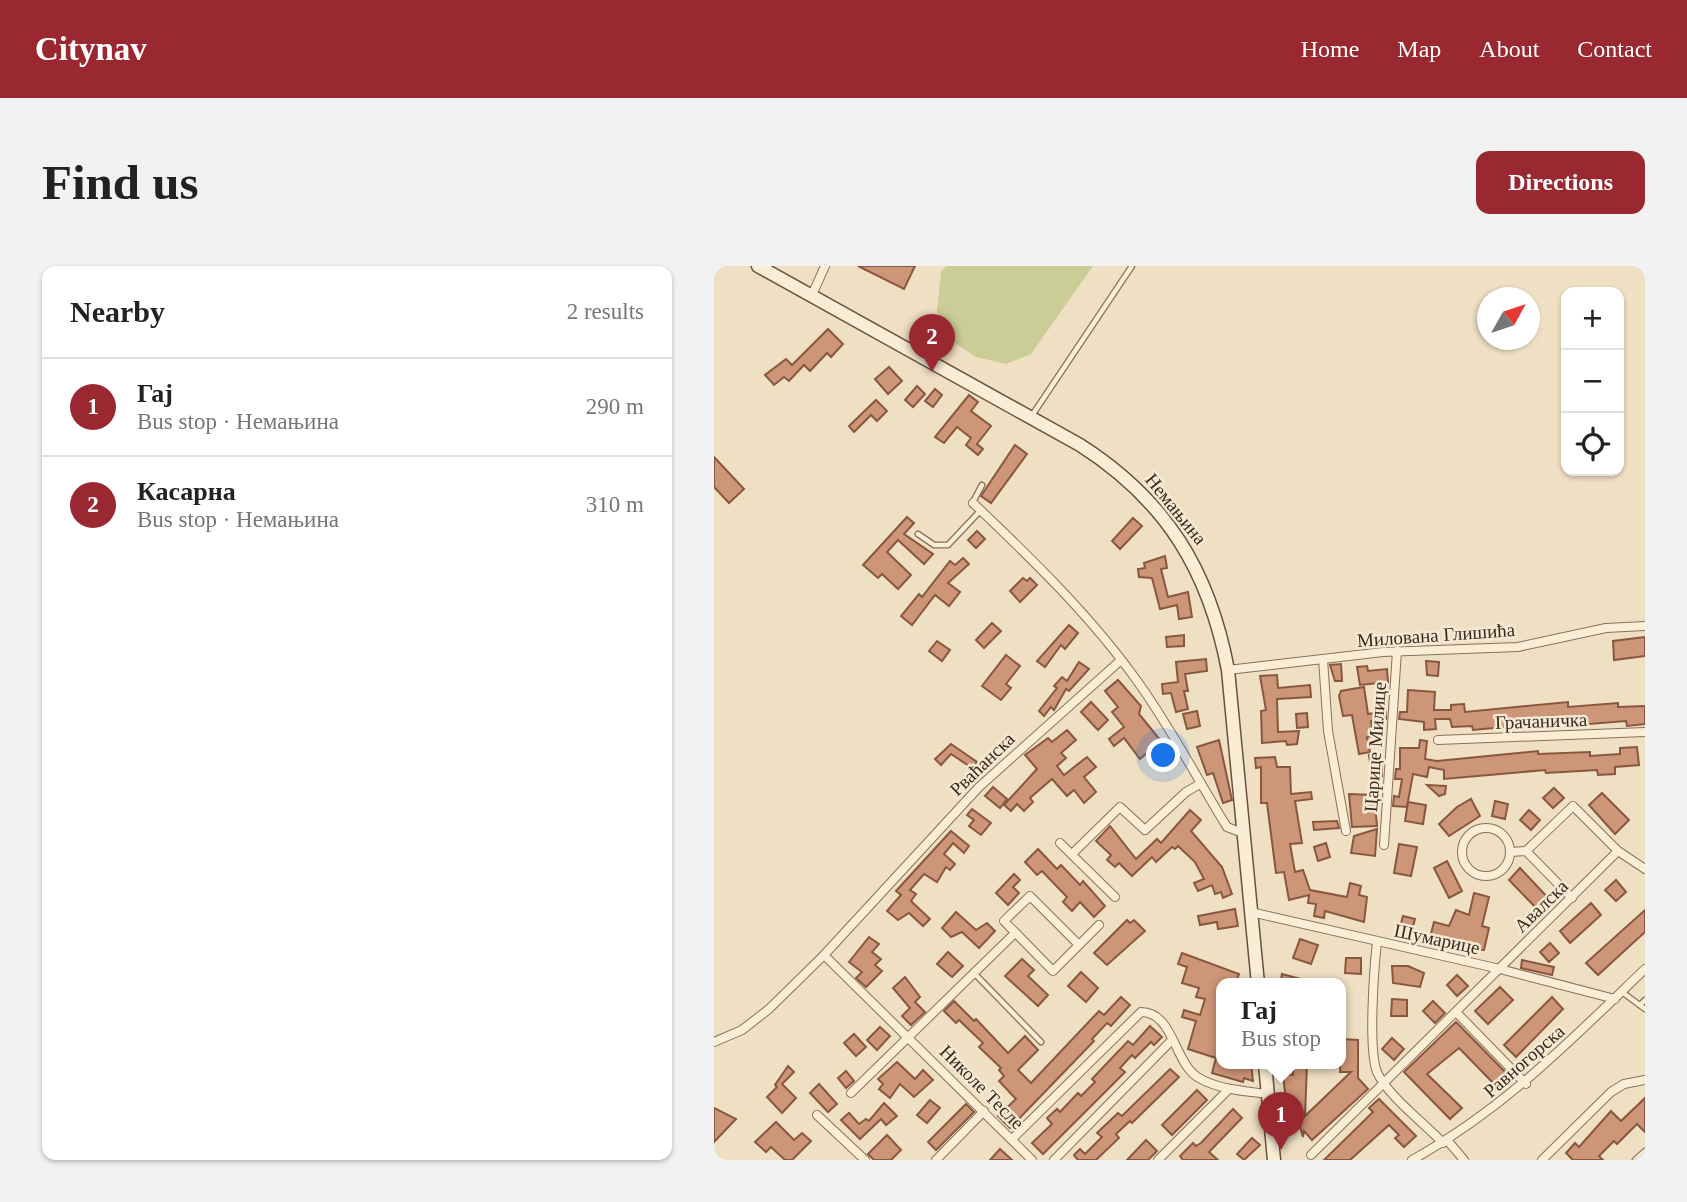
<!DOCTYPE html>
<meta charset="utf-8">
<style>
body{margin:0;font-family:Georgia,serif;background:#f2f2f2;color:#222}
.controls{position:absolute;right:21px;top:21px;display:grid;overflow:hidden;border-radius:14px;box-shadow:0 2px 5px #0004}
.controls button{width:63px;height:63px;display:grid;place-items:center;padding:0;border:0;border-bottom:2px solid #e0e0e0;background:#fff;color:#222;font:35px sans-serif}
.compass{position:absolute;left:763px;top:21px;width:63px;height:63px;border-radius:50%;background:#fff;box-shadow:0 2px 5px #0004;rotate:50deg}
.you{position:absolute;left:450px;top:490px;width:24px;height:24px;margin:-18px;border:5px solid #fff;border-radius:50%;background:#1a73e8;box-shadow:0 0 0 10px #1a73e833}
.badge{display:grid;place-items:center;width:46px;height:46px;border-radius:50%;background:#9a2830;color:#fff;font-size:23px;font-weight:700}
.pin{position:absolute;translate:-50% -58px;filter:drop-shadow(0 2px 4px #0008)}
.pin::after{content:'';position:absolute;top:37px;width:24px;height:21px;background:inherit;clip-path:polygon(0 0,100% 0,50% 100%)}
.popup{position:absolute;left:502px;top:712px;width:130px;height:91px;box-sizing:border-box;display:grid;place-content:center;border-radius:14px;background:#fff;filter:drop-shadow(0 2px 5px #0005);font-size:23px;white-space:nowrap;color:#767676}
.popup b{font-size:26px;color:#222}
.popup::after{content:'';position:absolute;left:50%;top:100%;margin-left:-14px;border:14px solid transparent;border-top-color:#fff}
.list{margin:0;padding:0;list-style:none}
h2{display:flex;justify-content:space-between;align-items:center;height:91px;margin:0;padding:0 28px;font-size:30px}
h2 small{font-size:23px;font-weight:400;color:#767676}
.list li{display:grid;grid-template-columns:46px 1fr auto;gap:21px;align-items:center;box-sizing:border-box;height:98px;padding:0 28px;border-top:2px solid #e0e0e0}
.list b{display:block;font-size:26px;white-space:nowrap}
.list p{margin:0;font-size:23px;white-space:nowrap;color:#767676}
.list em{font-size:23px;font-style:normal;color:#767676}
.icon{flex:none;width:38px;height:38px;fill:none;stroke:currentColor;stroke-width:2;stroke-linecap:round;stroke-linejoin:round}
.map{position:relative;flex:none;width:931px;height:894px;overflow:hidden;border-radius:14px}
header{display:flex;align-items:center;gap:42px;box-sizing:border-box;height:98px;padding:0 35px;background:#9a2830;color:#fff}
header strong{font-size:33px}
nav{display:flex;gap:38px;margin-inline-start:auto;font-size:24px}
.intro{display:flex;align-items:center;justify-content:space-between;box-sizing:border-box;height:168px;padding:0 42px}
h1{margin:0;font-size:49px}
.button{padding:18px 32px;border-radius:14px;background:#9a2830;color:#fff;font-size:24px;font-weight:700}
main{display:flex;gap:42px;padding:0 42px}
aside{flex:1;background:#fff;border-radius:14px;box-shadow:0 2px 5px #0004}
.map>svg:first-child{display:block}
.green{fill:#cbcd96}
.building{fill:#ce9678;stroke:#89573f;stroke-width:2}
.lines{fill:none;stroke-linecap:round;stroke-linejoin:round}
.lane-casing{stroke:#8a7059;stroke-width:7}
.street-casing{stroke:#8a7059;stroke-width:10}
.secondary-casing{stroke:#6b513c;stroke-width:15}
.lane{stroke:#f9edd6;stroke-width:4.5}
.street{stroke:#f9edd6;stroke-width:8}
.secondary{stroke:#f9edd6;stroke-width:12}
.labels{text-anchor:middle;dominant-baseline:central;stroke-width:5;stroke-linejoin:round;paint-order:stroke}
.street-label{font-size:19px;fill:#39291e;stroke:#f6e9d3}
</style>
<header>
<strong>Citynav</strong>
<nav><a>Home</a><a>Map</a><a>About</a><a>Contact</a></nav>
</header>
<div class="intro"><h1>Find us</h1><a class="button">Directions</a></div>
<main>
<aside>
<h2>Nearby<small>2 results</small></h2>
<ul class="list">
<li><span class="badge">1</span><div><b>Гај</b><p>Bus stop · Немањина</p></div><em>290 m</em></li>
<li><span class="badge">2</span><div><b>Касарна</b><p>Bus stop · Немањина</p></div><em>310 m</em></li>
</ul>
</aside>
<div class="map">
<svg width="931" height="894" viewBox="0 0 931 894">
<rect width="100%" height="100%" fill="#efdfc3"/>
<!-- green -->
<path class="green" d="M232 0H379L317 88 292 98 262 91 235 73 223 45 227 6Z"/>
<!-- building -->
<g class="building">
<path d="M144 0H201L190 23Z"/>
<path d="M114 63 129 78 117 91 113 87 96 105 90 99 75 115 70 111 60 119 51 109 72 93 78 99Z"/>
<path d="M175 101 188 115 174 128 161 113Z"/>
<path d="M203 120 211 128 199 141 191 134Z"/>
<path d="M221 123 228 129 219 141 211 135Z"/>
<path d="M255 129 264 136 257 145 277 160 263 178 269 183 264 189 252 179 257 172 243 161 230 177 221 171Z"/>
<path d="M162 134 173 145 163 155 157 149 140 166 135 160Z"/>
<path d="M301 179 313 188 277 237 267 230Z"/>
<path d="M0 191 30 223 15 237 0 221Z"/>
<path d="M193 251 200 257 190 268 219 288 210 298 184 274 173 286 197 309 184 323 168 308 164 312 149 299Z"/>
<path d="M419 252 428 260 406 283 398 275Z"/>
<path d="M263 265 271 273 262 282 254 274Z"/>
<path d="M451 290 453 302 447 303 454 331 474 326 478 351 465 353 463 339 446 343 438 312 425 311 424 303 431 302 430 297Z"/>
<path d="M249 292 255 298 234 317 246 326 235 340 221 329 198 359 187 350 205 328 208 331 236 295 241 299Z"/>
<path d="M309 312 313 315 316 312 323 319 306 336 296 325Z"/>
<path d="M278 357 287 365 270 382 262 374Z"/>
<path d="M355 359 364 367 351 383 347 379 331 401 323 395Z"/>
<path d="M470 369V380L453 381 452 371Z"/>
<path d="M931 371V390L900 394 899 375Z"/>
<path d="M223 375 236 384 228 395 215 385Z"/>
<path d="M292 389 306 400 292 418 297 422 287 434 268 420Z"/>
<path d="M492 393 493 405 471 408 474 425H470L474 443 462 446 457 427 449 428 448 418 464 416 462 396Z"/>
<path d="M712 395 725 396 724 410 713 409Z"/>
<path d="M365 396 375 403 355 425 352 423 340 444 337 441 330 450 325 445 343 422 340 420 348 411 353 415Z"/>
<path d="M627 398 628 415H621L616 399Z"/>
<path d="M653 400 654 405 673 403 674 416 646 419 643 401Z"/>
<path d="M563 409 564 422 596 419 597 431 563 433 564 466 585 465 583 478 573 479 572 475 548 477 547 445 552 444 546 410Z"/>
<path d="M404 414 427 440 425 448 447 475 426 493 410 472 400 480 395 473 410 461 398 446 404 441 391 425Z"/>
<path d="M650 421 654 448 672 445V453L657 455 659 470 653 471 656 486 645 488 638 449 629 450 625 430 627 425Z"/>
<path d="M694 424 721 426 720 444H737V439L750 438 751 446 854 436V441L904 437V441L931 440V458L913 460 912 455 863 459V454L759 464 758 460 738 461 736 453H721L722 463 710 464V456L685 453 686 446H693Z"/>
<path d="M377 436 394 454 384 464 367 446Z"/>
<path d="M483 445 486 460 473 463 469 448Z"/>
<path d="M593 447 594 461 583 462 582 448Z"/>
<path d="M353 464 362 474 347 487 352 492 343 500 350 509 373 491 382 501 370 511 382 526 370 537 360 524 353 530 338 513 316 532 319 536 310 545 303 538 297 545 290 539 323 503 311 489 334 472 338 476Z"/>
<path d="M505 474 518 534 509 537 499 507 493 509 483 481Z"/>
<path d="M706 474 713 475 711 493 723 495 824 485V488L876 486V490L906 488V482L923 481 925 499 901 501V508L884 509 883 504 832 507 831 504 730 513V504L715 501 713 511 699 508 693 541 679 540 680 530 685 531 688 513H681L682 503H686V482H705Z"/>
<path d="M237 478 263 496 258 502 237 488 227 499 221 493Z"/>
<path d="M667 487 668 510 658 511 655 489Z"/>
<path d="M561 491 563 501H576L577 528 597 526 598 533 581 535 588 577 576 578 581 606 589 604 596 624 633 631 636 617 647 620 645 629 653 631 650 656 611 645 610 652 600 650 602 638 594 637 595 629 575 634 570 606 562 607 553 537H547V501L542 502 541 492Z"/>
<path d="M713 519 732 520 731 528 725 530Z"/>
<path d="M279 521 293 533 286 542 271 530Z"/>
<path d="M840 522 850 532 839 542 829 532Z"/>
<path d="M888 527 915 554 901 568 875 539Z"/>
<path d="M635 528 660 529 663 560 638 561Z"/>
<path d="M757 533 766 550 735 570 725 558 743 541Z"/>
<path d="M781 535 794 538 791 553 778 550Z"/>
<path d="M694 536 712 539 709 558 691 555Z"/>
<path d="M258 543 277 557 267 569 255 560 260 554 253 549Z"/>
<path d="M476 544 487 554 477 565 508 601 518 628 509 632 507 626 501 628 498 619 484 625 480 617 490 613 481 596 464 580 461 583 458 581 442 596 438 591 418 610 405 597 401 601 393 594 397 589 382 575 396 560 422 593 443 573 447 577Z"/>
<path d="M815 544 826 554 817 564 806 554Z"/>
<path d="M623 555 625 562 600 564 599 556Z"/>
<path d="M663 563 661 590 637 587 640 570Z"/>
<path d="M237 565 255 580 250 587 239 577 230 588 241 598 236 604 232 601 223 616 210 608 196 624 202 628 197 635 216 653 209 660 195 647 184 654 173 645 187 629 182 625Z"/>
<path d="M612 577 616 591 604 595 600 581Z"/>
<path d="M685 578 703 581 697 610 680 607Z"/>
<path d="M324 583 343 603 347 599 366 619 369 615 391 640 380 651 366 636 358 645 349 636 353 631 328 605 323 609 311 596Z"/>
<path d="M733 595 748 625 735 632 720 602Z"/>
<path d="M806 602 837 635 825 645 795 614Z"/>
<path d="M300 608 306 614 299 621 305 627 294 639 282 627Z"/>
<path d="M902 614 912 626 902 635 891 624Z"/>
<path d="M760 627 775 631 768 660 775 662 770 684 754 683 753 686 715 675 720 656 735 660 742 644 755 649Z"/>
<path d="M877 637 887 649 856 677 846 665Z"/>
<path d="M521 643 524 660 504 663 503 656 486 659 484 650Z"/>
<path d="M931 644V666L884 709 872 697Z"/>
<path d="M242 646 262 664 273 657 281 665 265 682 248 666 237 671 228 662Z"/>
<path d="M689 650 701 653 696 671 684 668Z"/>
<path d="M413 654 416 657 420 654 431 665 393 699 380 687Z"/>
<path d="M155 671 165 678 158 686 167 693 161 699 168 705 152 721 142 712 148 706 135 696Z"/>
<path d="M586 673 604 679 597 698 579 692Z"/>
<path d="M836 677 845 687 835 696 826 686Z"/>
<path d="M234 686 249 700 238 711 223 698Z"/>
<path d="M468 687 525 708 521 718H508V798H537L539 815 530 812 529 816 498 807 502 792 474 783 482 755 468 751 470 744 486 749 491 733 482 731 485 722 468 717 473 701 464 698Z"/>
<path d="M632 692H647V708L631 707Z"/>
<path d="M308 693 320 704 314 710 334 729 324 740 291 710Z"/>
<path d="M808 694 840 701 838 709 807 702Z"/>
<path d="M678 700H694L710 707 706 721 679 717Z"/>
<path d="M367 706 384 722 372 736 354 720Z"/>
<path d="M568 708 594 715V718H566Z"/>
<path d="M743 709 754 720 743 730 733 719Z"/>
<path d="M191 711 206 731 201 736 211 746 197 759 188 750 196 742 179 722Z"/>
<path d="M786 721 799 734 774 758 761 745Z"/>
<path d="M407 731 416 739 397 760 393 757 378 773 380 775 296 862 284 850 302 833 285 815 290 810 285 804 287 802 265 781 269 777 245 754 242 757 230 745 240 735 260 755 262 753 294 787 311 770 324 784 304 804 317 817 385 745 390 749Z"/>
<path d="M838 731 849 743 802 791 790 779Z"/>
<path d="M678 733 693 734V750H677Z"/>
<path d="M719 735 731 747 721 757 709 745Z"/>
<path d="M742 756 799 814 787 825 745 782 713 808 748 842 736 853 690 806Z"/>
<path d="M436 760 448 771 440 779 437 776 421 792 418 789 406 802 411 806 329 888 318 877 338 858 333 852 343 843 346 846 364 827 367 830 381 816 378 813 414 775 419 779Z"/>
<path d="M166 761 176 770 163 784 153 774Z"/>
<path d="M140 768 152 781 142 790 130 777Z"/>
<path d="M678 772 690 783 680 794 668 783Z"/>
<path d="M627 773 644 774V812L654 823 598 874 590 865 589 871 584 854H574L569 808 579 809V798H593L591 850 637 806H626Z"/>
<path d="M183 796 201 813 209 804 219 814 200 831 186 818 176 832 165 823 169 818 164 813Z"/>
<path d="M74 800 80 806 68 818 82 832 68 847 53 831 63 821 61 819Z"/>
<path d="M456 803 465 811 418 857 416 855 402 868 405 872 382 894H364L360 889 366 883 371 888 388 871 383 867 404 847 408 850Z"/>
<path d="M132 805 140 815 132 822 124 812Z"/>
<path d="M105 818 123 838 114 846 96 827Z"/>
<path d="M483 824 493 834 458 869 448 859Z"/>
<path d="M931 832V866L923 858 903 878 900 875 885 890 889 894H859L852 887 861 877 865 881 897 845 907 855Z"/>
<path d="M665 833 702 870 690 881 681 872 685 869 675 859 636 894H610L659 846 655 842Z"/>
<path d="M216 834 226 842 213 857 203 849Z"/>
<path d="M170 837 183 850 172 859 167 853 146 873 127 854 135 847 145 858 152 853 155 855Z"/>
<path d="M252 838 260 846 222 884 214 876Z"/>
<path d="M0 842 22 853 0 876Z"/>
<path d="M519 843 528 852 495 886 504 894H469L466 890 479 877 482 880 487 877Z"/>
<path d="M62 856 80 874 88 867 97 875 78 894H71L57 881 52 886 41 876Z"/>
<path d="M173 869 187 884 177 894H160L154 888Z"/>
<path d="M538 872 546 879 530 894 523 888Z"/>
<path d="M432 874 443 885 434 894H413Z"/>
<path d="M286 883 298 894H276Z"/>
</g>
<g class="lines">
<defs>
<g id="lane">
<path d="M317 151 418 0"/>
<path d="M259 236 268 219"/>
<path d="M204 268 220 279H234L266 245"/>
<path d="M261 708 327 776"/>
<path d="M908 726 931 743"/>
<path d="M926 739 931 734"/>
<path d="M921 894 931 885"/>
</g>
<g id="street">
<path d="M98 29 111 0"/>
<path d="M259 237C318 293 379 352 426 419 458 464 484 514 513 561L529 567"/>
<path d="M609 393 614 465 632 565"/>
<path d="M514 404 669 386 804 381 892 362 931 360"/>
<path d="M724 474 931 466"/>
<circle cx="772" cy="586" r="24"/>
<path d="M346 577 401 631"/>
<path d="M670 579 683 385"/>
<path d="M812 585 859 540 904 585 931 603"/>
<path d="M796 586 812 585 858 632"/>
<path d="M358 588 406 541 431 564 472 526 486 518"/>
<path d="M537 646 786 703 901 733"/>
<path d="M663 676C660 703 654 783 663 806 673 829 711 858 729 877"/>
<path d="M365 679 316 630 290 655 339 705 385 659"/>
<path d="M110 689 318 894"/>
<path d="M742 746 812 818"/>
<path d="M0 776 28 764 55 743 110 689 265 521 407 394"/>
<path d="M137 827 301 667"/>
<path d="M103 849 151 894"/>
<path d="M298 873 427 746C460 746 460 798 485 812 506 824 531 825 554 828"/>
<path d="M733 874 750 894"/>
<path d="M597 889 904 585"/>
<path d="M222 894 270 845"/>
<path d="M340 894 458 774"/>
<path d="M444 894 515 823"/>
<path d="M698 894C790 843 856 775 931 703"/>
<path d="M828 894 897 826 910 818 931 814"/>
</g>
<g id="secondary">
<path d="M44 0 366 179C452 234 495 304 514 404L544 718"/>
<path d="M551 798 560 894"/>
</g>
</defs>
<!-- lane casing -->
<use href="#lane" class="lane-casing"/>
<!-- street casing -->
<use href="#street" class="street-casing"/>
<!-- secondary casing -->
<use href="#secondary" class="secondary-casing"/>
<!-- lane -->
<use href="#lane" class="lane"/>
<!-- street -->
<use href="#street" class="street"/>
<!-- secondary -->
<use href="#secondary" class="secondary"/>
</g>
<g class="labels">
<!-- street labels -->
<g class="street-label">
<text transform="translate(462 243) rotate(51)">Немањина</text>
<text transform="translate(722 369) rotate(-4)">Милована Глишића</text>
<text transform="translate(827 455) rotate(-2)">Грачаничка</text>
<text transform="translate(661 481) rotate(-86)">Царице Милице</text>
<text transform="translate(268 498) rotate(-44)">Рваћанска</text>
<text transform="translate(827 640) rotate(-44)">Авалска</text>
<text transform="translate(723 673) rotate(12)">Шумарице</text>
<text transform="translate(810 795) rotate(-41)">Равногорска</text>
<text transform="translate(268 821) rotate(45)">Николе Тесле</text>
</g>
</g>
</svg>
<div class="controls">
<button>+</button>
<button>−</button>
<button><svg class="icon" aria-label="locate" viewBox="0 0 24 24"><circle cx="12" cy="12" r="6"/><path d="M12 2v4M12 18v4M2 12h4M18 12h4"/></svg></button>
</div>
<svg class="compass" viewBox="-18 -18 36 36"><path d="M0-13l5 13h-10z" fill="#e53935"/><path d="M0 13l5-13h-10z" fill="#767676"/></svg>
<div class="you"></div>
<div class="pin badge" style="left:567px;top:884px">1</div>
<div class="popup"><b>Гај</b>Bus stop</div>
<div class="pin badge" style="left:218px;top:106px">2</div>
</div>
</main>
